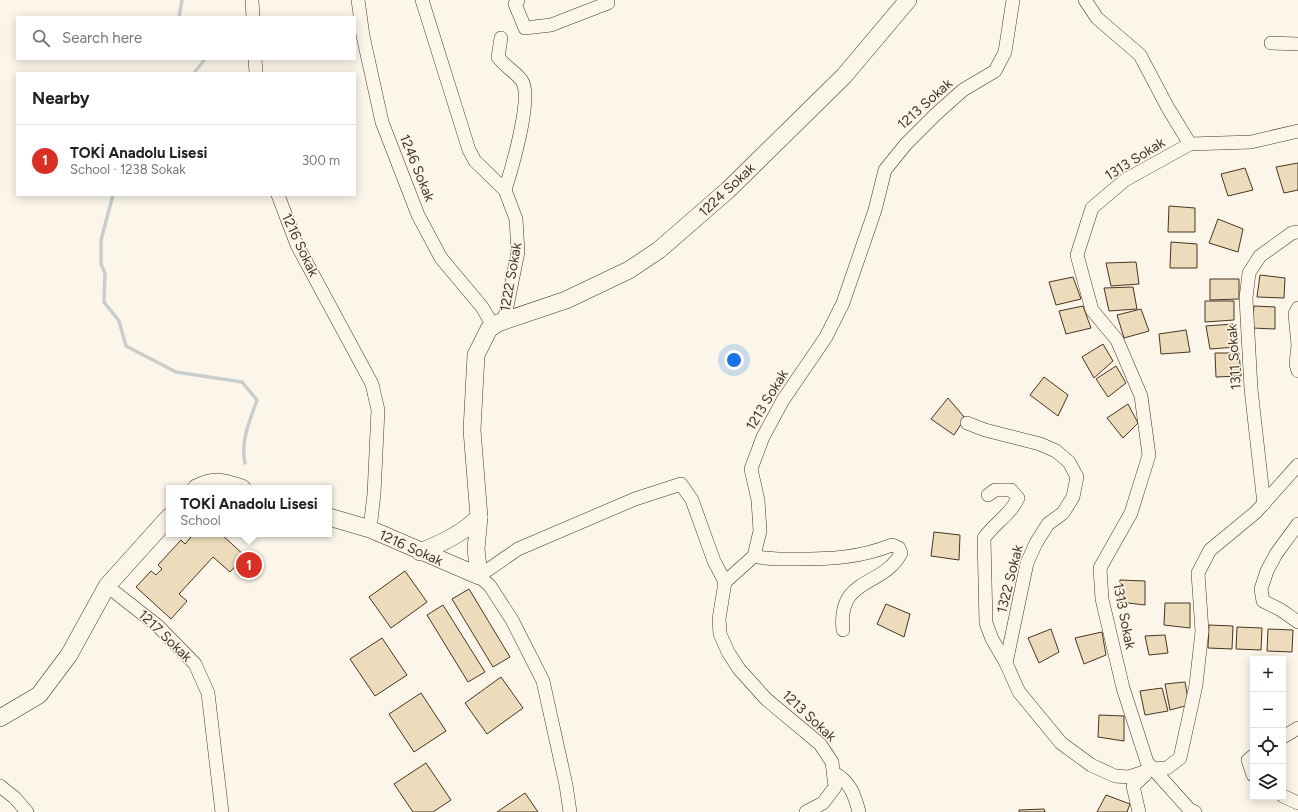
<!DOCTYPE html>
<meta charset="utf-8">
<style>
body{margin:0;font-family:Figtree,sans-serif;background:#f2f2f2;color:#222}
.controls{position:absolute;right:12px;bottom:12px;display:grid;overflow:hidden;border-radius:0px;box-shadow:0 2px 10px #0003}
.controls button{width:36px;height:36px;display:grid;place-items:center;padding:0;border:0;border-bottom:1px solid #e0e0e0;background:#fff;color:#222;font:20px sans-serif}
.you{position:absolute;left:734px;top:360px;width:14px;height:14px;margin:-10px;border:3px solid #fff;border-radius:50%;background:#1a73e8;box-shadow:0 0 0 6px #1a73e833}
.badge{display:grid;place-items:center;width:26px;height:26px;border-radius:50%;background:#d93025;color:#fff;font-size:13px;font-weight:700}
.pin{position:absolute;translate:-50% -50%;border:2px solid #fff;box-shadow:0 1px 4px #0006}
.popup{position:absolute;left:166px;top:485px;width:166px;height:52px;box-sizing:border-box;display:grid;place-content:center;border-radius:0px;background:#fff;filter:drop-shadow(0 1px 3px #0005);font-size:13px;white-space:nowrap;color:#767676}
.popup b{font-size:15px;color:#222}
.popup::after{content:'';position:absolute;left:50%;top:100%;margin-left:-8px;border:8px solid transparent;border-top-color:#fff}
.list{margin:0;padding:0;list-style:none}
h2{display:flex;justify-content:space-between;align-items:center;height:52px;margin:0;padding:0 16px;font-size:17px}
h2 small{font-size:13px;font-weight:400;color:#767676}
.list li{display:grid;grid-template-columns:26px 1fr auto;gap:12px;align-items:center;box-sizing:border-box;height:72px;padding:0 16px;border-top:1px solid #e0e0e0}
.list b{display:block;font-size:15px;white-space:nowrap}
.list p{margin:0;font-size:13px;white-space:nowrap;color:#767676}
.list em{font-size:13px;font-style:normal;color:#767676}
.icon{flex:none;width:22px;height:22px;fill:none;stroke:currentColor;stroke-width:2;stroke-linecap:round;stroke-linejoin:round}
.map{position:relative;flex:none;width:1298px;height:812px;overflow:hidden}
.search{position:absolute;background:#fff;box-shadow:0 2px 10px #0003;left:16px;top:16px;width:340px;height:44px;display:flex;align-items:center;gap:10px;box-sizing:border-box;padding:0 14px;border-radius:0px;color:#767676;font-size:15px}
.panel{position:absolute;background:#fff;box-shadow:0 2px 10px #0003;left:16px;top:72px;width:340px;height:124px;border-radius:0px}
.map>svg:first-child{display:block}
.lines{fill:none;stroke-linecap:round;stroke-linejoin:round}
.stream{stroke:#c9cecd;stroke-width:3.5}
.building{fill:#ecdcbc;stroke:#4a3520}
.minor-casing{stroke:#4a3520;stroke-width:14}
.major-casing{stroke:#4a3520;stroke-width:18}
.minor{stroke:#fbf6e9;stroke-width:13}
.major{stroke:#fbf6e9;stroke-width:17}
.labels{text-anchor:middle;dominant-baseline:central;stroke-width:3;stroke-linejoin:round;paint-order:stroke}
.street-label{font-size:14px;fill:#4a3520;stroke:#fbf6e9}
</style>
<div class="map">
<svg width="1298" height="812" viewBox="0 0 1298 812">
<rect width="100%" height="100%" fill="#fbf6e9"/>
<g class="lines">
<!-- stream -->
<g class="stream">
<path d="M179 17 182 0"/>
<path d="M194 73 205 59"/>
<path d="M113 195 101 240V264L105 273 104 302 119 321 126 346 176 372 242 382 257 400C250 420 240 442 245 463"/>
</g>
</g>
<!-- building -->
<g class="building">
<path d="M1298 163V190L1284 193 1276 167Z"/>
<path d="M1245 168 1253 190 1228 196 1221 174Z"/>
<path d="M1169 206 1195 208V232H1168Z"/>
<path d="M1218 219 1243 229 1238 252 1209 243Z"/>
<path d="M1171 242 1197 244V268H1170Z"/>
<path d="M1136 262 1139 284 1111 286 1106 263Z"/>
<path d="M1260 275 1285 278 1284 298 1257 297Z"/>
<path d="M1073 277 1081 299 1056 305 1049 282Z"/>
<path d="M1210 279H1239V299L1210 300Z"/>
<path d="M1133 287 1137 309 1109 311 1104 288Z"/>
<path d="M1205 301H1234V320L1205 322Z"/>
<path d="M1083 306 1091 328 1066 334 1059 311Z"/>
<path d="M1254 306 1275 307V329L1252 328Z"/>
<path d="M1141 309 1149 331 1124 338 1117 315Z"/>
<path d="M1233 324 1237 347 1210 349 1206 326Z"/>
<path d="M1186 330 1190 352 1161 354 1159 334Z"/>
<path d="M1103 344 1113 361 1094 378 1082 357Z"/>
<path d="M1215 353H1239L1241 376 1216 377Z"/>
<path d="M1116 366 1126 383 1108 397 1096 379Z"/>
<path d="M1044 377 1068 395 1058 416 1030 395Z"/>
<path d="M948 398 965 418 954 435 931 419Z"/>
<path d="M1128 404 1138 423 1123 438 1107 418Z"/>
<path d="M934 532 960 535 959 560 931 556Z"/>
<path d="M189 534H221L245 556 230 572 213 557 179 594 187 601 171 619 136 587 151 571 156 575 162 569 158 565 181 540 185 544 191 537Z"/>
<path d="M405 571 427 602 391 628 369 597Z"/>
<path d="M1120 580 1145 581V605L1119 602Z"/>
<path d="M469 589 510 657 493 667 452 599Z"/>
<path d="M1165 603H1190V628L1164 625Z"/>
<path d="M886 604 910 614 904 637 877 624Z"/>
<path d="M443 605 485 672 468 682 427 615Z"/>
<path d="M1209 625 1233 626 1232 649 1208 648Z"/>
<path d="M1237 627 1262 628 1261 650 1236 649Z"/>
<path d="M1051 629 1059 652 1039 663 1028 638Z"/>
<path d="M1268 629 1293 630 1292 652 1267 651Z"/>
<path d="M1102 632 1106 655 1084 664 1075 638Z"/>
<path d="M1165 635 1168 653 1149 655 1145 636Z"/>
<path d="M382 638 407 675 375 696 350 659Z"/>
<path d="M501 677 523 708 487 734 465 703Z"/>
<path d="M1185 682 1189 705 1170 710 1165 684Z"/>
<path d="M1162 688 1168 711 1145 715 1140 691Z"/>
<path d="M421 693 446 731 414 752 389 714Z"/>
<path d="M1099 715 1124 716V741L1098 737Z"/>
<path d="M426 763 451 800 433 812H413L394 784Z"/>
<path d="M525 793 538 812H497Z"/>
<path d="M1106 795 1130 804 1127 812H1097Z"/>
<path d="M1044 809 1045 812H1019V810Z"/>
</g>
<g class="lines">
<defs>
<g id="minor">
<path d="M252 0 253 17"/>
<path d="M358 0 363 36 382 122 418 215 441 258 482 307 493 326"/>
<path d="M422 0 469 150 475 161 505 190 516 219 518 252 504 321"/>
<path d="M518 0 515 4 525 28 551 25 608 3"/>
<path d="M1085 0 1097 18 1140 55 1168 108 1190 144"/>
<path d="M501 38 498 57C505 67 516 72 522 81 533 98 511 171 505 190"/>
<path d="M1271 43 1298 44"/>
<path d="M255 59 256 73"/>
<path d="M278 195 297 245 372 384 378 410 374 494 370 529"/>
<path d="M1298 308 1295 314 1298 345 1296 364 1298 371"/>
<path d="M967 423 985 430 1040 444 1056 451 1069 462 1077 477 1073 497 1063 513 1048 524 1036 543 1027 563 1006 663"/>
<path d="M988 495 995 490H1011L1018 498C1012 513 994 524 984 538L986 623 992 639 1006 663 1019 692 1061 743 1091 765 1115 776 1129 777 1153 769 1167 768 1180 758 1196 685 1202 631 1198 573 1210 550 1256 512 1298 465"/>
<path d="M1264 504 1251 389 1246 298 1249 273 1260 256 1292 233 1298 232"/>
<path d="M1298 524 1276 554 1267 571 1261 589 1263 601 1281 610 1298 622"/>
<path d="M754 556C768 560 781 559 796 559 831 559 859 558 892 545L899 548 901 553C883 588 837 576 843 630"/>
<path d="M107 586 158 626 195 664 208 693 222 812"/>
<path d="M1283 737 1298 728"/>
<path d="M1253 756 1248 760 1253 775"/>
<path d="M834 773C850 781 855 796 859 812"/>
<path d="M0 786 15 798 27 812"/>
<path d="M1283 796 1298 803"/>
<path d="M570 812 566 785 543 681 512 620 490 586 479 576 518 549 635 499 681 484 692 500 714 561 725 582"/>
<path d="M806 812 823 803 835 787 832 762 820 744 766 699 739 669 728 652 720 634 719 619 725 582 754 556 760 531 758 500 751 469 763 437 783 400 826 337 843 303 875 210 885 170 906 144 936 114 963 90 995 71 1005 52 1013 0"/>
<path d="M1139 812 1133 786 1145 775"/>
<path d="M1195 812 1189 809 1147 762 1123 688 1102 599 1100 568 1131 513 1149 455 1141 396 1117 340 1092 310 1077 255 1092 208 1125 180 1190 144 1251 142 1298 131"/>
</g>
<g id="major">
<path d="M196 488C215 478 223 482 242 488"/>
<path d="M329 517 370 529 479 576 476 549 479 517C462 534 442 543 420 552"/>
<path d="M479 517 472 430 476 355 489 329 498 323 566 300 629 270 659 250 728 190 844 76 908 0"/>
<path d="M0 718 39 695 69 655 107 586 169 517"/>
</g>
</defs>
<!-- minor casing -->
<use href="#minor" class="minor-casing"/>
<!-- major casing -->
<use href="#major" class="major-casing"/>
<!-- minor -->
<use href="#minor" class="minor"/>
<!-- major -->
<use href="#major" class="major"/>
</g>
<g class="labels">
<!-- street labels -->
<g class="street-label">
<text transform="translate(925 104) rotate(-42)">1213 Sokak</text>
<text transform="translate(1135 159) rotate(-32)">1313 Sokak</text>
<text transform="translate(417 168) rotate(68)">1246 Sokak</text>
<text transform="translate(727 190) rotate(-43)">1224 Sokak</text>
<text transform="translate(300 245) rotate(65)">1216 Sokak</text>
<text transform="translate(511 277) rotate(-80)">1222 Sokak</text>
<text transform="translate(1234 357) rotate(-94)">1311 Sokak</text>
<text transform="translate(767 400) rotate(-59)">1213 Sokak</text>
<text transform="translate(411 548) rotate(24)">1216 Sokak</text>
<text transform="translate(1010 579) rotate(-76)">1322 Sokak</text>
<text transform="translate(1124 616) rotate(79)">1313 Sokak</text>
<text transform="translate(165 636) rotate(44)">1217 Sokak</text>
<text transform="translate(809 716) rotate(43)">1213 Sokak</text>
</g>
</g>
</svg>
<div class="controls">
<button>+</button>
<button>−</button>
<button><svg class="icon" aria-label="locate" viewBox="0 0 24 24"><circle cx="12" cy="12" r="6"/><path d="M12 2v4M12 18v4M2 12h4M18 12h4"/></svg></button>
<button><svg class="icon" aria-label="layers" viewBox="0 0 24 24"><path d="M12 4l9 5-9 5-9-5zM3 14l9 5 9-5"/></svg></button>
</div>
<div class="you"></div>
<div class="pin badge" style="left:249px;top:565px">1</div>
<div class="popup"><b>TOKİ Anadolu Lisesi</b>School</div>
<div class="search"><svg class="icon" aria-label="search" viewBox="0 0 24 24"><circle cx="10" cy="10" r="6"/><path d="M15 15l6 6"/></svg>Search here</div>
<section class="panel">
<h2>Nearby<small></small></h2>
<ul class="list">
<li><span class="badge">1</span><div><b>TOKİ Anadolu Lisesi</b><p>School · 1238 Sokak</p></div><em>300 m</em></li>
</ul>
</section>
</div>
